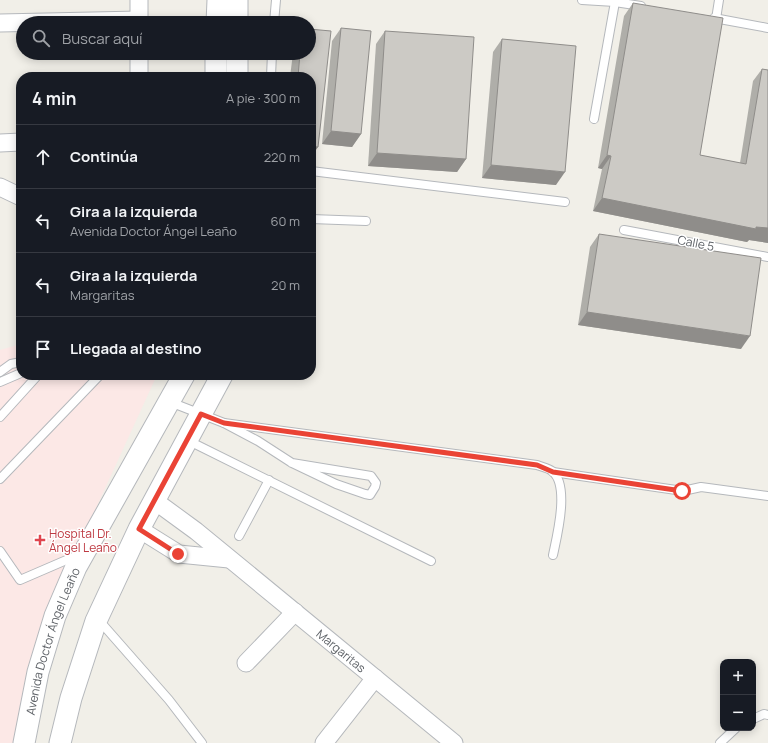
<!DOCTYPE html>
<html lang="es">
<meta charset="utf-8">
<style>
body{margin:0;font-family:Manrope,sans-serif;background:#20242c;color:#f1f3f6}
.controls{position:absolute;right:12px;bottom:12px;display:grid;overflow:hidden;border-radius:8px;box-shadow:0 2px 10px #0003}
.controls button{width:36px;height:36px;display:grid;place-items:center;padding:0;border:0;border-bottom:1px solid #363941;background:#171b24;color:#f1f3f6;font:20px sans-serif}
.stop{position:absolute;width:12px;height:12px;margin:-9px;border:3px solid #ea4335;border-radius:50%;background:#fff}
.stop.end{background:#ea4335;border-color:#fff;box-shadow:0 1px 4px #0008}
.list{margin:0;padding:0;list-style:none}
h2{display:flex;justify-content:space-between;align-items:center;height:52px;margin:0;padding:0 16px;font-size:17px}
h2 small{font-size:13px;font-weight:400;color:#9ea1a6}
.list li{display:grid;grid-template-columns:26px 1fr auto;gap:12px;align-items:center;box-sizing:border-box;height:64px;padding:0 16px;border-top:1px solid #363941}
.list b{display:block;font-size:15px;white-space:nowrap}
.list p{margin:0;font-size:13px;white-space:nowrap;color:#9ea1a6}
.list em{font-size:13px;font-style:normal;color:#9ea1a6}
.icon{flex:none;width:22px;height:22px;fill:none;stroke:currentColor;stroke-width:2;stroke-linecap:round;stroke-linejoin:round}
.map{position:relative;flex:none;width:768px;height:743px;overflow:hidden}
.search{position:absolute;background:#171b24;box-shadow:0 2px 10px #0003;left:16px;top:16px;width:300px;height:44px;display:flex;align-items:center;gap:10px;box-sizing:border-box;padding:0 14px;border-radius:22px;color:#9ea1a6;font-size:15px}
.panel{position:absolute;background:#171b24;box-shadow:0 2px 10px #0003;left:16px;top:72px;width:300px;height:308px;border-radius:16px}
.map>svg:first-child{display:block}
.medical{fill:#fce8e6}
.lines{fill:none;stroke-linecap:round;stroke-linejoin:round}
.service-casing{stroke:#b5b8bc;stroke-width:10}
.minor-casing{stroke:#b5b8bc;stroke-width:19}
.tertiary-casing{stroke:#b5b8bc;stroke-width:23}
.service{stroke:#fff;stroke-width:8}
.minor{stroke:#fff;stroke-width:17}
.tertiary{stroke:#fff;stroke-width:21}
.wall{fill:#afaea9}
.shaded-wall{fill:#8f8d8a}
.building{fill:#cccac5;stroke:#8f8d8a}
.route{stroke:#ea4335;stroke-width:5}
.health-dot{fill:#e0444e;stroke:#fff;stroke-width:1.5}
.labels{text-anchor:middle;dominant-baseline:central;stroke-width:3;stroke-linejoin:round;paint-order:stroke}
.street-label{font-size:12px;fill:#5f6368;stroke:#fff}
.health-label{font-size:12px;fill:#be3a42;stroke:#fff;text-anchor:start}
</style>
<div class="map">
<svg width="768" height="743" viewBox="0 0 768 743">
<rect width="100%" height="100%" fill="#f1efe8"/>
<!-- medical -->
<path class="medical" d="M21 344V375H157L47 615 20 743H0V350Z"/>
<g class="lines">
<defs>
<g id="service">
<path d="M582 0 615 2 641 6"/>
<path d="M714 18 768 28"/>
<path d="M716 19 719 0"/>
<path d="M274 23 276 0"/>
<path d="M271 77 272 53"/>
<path d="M594 119 615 2"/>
<path d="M311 171 565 202"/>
<path d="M311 219 366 221"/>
<path d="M624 230 768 257"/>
<path d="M0 372 11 364 21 362"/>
<path d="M0 382 21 373"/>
<path d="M170 402 224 423 258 441 292 463 336 484 365 494 370 495 375 487 376 483 371 476 292 463"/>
<path d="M0 417 38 375"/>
<path d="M224 423 537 465C542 467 548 468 552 471 570 485 557 536 553 555"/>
<path d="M187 440 431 561"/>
<path d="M553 472 683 491 701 487 768 496"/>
<path d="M0 479 100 375"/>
<path d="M239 536 269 480"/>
<path d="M0 551 20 580 71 558 78 559"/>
<path d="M97 621 104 626 169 700 202 743"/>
<path d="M753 719 764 714 768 715"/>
<path d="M720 743 736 728"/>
</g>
<g id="minor">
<path d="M0 23 139 20"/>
<path d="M139 23V0"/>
<path d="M139 77V53"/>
<path d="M0 143 21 142"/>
<path d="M0 187 21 197"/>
<path id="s1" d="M155 501 196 531 454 743"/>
<path d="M139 529 179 554 229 559"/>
<path d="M246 663 295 612"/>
<path d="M324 743 375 678"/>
</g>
<g id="tertiary">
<path d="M217 23 218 0"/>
<path d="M237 23V0"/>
<path d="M216 77V53"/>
<path d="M237 77V53"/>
<path id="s2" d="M24 743 38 672 55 616 76 567 184 375"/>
<path d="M60 743 71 698 96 621 139 529 222 375"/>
</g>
</defs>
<!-- service casing -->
<use href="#service" class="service-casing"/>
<!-- minor casing -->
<use href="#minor" class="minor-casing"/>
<!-- tertiary casing -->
<use href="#tertiary" class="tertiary-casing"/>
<!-- service -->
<use href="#service" class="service"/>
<!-- minor -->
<use href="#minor" class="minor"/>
<!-- tertiary -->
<use href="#tertiary" class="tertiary"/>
</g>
<!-- wall -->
<g class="wall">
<path d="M633 3 700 155 740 163 753 81 762 69 768 70V243L749 240 747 242 593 211 602 169 598 168 624 16Z"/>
<path d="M341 28 361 134 352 147 322 144 332 41Z"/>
<path d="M385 31 466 159 457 172 368 166 376 44Z"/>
<path d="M502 39 556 185 482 178 493 52Z"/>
<path d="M293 53H309L311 77H290Z"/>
<path d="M599 234 741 349 578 325 590 247Z"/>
</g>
<!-- shaded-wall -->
<g class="shaded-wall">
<path d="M331 131 361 134 352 147 322 144Z"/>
<path d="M311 146 318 147 311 157Z"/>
<path d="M377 153 466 159 457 172 368 166Z"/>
<path d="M607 155 611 156 602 169 598 168Z"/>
<path d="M491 165 565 172 556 185 482 178Z"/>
<path d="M602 198 768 228V243L749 240 747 242 593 211Z"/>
<path d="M587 312 750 336 741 349 578 325Z"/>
</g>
<!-- building -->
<g class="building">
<path d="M633 3 723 18 700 155 746 164 762 69 768 70V228L756 227V229L602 198 611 156 607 155Z"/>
<path d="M341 28 371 31 361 134 331 131Z"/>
<path d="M309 29 331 31 318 147 311 146V77H298L300 53H309Z"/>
<path d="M385 31 474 37 466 159 377 153Z"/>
<path d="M502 39 576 46 565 172 491 165Z"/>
<path d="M599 234 761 258 750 336 587 312Z"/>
</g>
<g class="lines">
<!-- route -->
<path class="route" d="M178 554 139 529 201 414 224 423 537 465 553 472 682 491"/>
</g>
<!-- markers -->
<path class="health-dot" d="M38 534h4v4h4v4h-4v4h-4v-4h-4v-4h4z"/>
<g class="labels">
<!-- street labels -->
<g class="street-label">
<text transform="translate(696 243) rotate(11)">Calle 5</text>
<text stroke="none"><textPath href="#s2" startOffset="106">Avenida Doctor Ángel Leaño</textPath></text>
<text stroke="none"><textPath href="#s1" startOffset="239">Margaritas</textPath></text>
</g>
<!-- health labels -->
<g class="health-label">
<text x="49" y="533">Hospital Dr.<tspan x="49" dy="14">Ángel Leaño</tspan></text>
</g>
</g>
</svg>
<div class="controls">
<button>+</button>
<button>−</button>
</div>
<div class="stop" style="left:682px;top:491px"></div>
<div class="stop end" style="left:178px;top:554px"></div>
<div class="search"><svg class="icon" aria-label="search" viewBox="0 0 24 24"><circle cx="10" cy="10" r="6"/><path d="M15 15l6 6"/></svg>Buscar aquí</div>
<section class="panel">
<h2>4 min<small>A pie · 300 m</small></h2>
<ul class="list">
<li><svg class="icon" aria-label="ahead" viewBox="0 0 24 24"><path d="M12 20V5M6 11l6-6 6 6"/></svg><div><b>Continúa</b></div><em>220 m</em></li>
<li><svg class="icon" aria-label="left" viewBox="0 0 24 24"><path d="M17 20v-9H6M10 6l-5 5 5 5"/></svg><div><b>Gira a la izquierda</b><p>Avenida Doctor Ángel Leaño</p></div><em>60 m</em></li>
<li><svg class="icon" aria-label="left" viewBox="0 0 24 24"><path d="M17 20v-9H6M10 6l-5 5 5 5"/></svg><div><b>Gira a la izquierda</b><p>Margaritas</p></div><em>20 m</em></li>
<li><svg class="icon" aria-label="arrive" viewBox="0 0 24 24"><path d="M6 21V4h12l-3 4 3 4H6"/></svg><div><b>Llegada al destino</b></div></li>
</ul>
</section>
</div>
